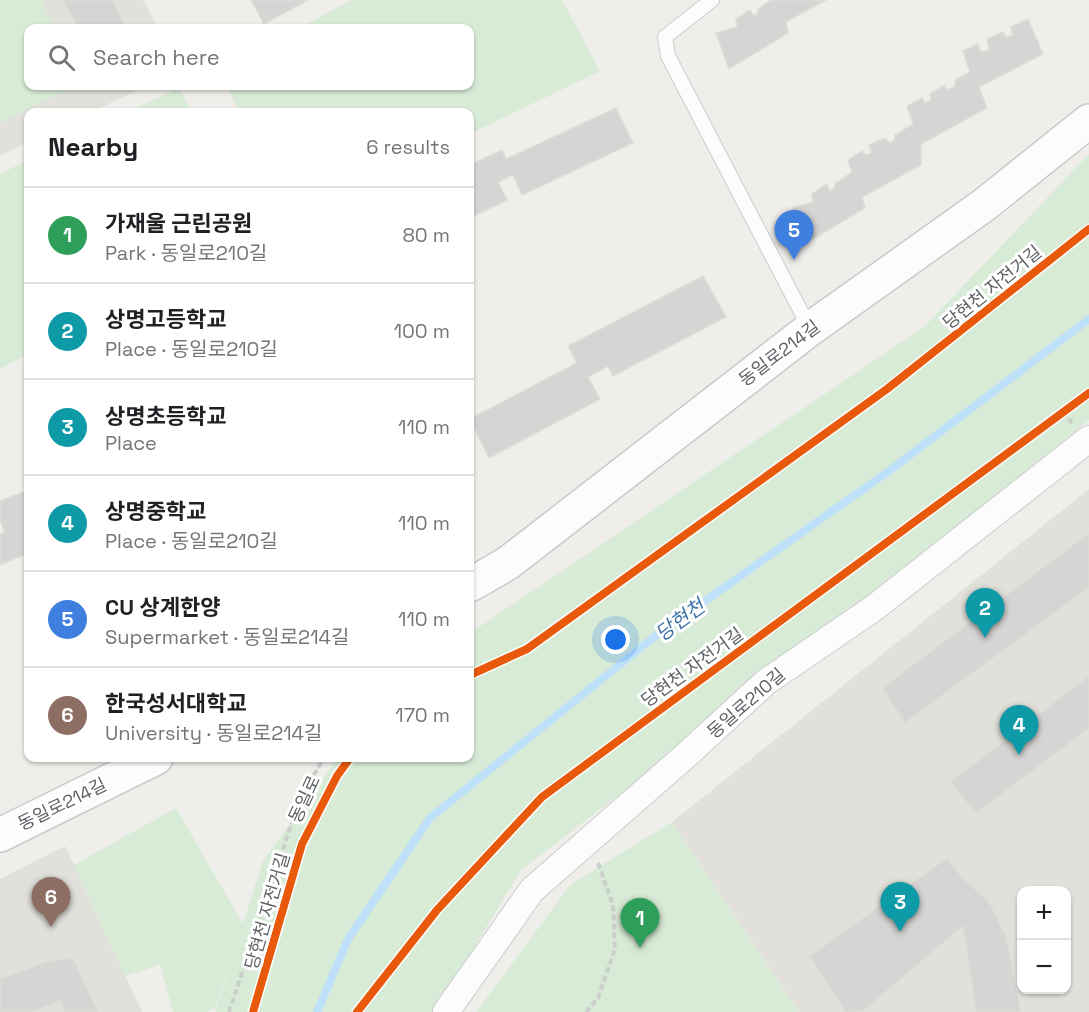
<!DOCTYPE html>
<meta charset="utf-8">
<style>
body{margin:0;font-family:"Space Grotesk","Noto Sans KR",sans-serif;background:#f2f2f2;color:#202124}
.controls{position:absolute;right:18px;bottom:18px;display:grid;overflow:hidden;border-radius:12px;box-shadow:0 2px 4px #0004}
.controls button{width:54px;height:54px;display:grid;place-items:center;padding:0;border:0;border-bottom:2px solid #e0e0e0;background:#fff;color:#202124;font:30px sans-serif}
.you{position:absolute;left:616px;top:640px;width:21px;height:21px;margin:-15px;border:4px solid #fff;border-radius:50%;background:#1a73e8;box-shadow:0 0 0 9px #1a73e833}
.badge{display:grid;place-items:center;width:39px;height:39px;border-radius:50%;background:#919496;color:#fff;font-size:20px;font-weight:700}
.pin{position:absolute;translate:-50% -50px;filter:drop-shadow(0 2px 3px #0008)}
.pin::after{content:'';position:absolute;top:32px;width:21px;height:18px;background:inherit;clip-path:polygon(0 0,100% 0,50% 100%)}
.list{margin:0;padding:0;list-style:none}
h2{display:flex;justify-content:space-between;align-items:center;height:78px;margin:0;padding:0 24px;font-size:26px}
h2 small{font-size:20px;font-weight:400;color:#757577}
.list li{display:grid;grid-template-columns:39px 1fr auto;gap:18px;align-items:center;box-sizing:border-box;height:96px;padding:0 24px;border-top:2px solid #e0e0e0}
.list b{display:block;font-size:22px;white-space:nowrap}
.list p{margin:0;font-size:20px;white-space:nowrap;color:#757577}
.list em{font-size:20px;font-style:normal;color:#757577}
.icon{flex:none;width:33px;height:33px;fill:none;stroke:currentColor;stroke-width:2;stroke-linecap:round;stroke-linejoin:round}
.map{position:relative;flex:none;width:1089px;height:1012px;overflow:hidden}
.search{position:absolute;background:#fff;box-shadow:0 2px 4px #0004;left:24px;top:24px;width:450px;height:66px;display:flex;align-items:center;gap:15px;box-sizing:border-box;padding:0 21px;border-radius:12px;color:#757577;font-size:22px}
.panel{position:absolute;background:#fff;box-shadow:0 2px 4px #0004;left:24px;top:108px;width:450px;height:654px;border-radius:12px}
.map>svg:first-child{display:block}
.education{fill:#e2e0da;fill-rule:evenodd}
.green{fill:#d8ebd6}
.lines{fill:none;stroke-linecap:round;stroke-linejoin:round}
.stream{stroke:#bfe0f9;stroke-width:8}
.building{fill:#d6d5d3;stroke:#deddd9;stroke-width:1.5}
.lane-casing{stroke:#cbcccc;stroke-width:16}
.street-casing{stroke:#cbcccc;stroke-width:28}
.secondary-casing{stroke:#cacacb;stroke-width:36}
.path{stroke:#cacfcc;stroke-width:4;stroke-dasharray:6 3;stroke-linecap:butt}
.lane{stroke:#fdfcfc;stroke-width:14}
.street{stroke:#fdfcfc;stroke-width:26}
.secondary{stroke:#fdfcfc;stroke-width:33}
.cycleway-casing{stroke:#fff;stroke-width:11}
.cycleway{stroke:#e8590c;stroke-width:8}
.labels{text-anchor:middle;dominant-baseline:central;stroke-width:6;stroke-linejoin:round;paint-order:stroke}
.street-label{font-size:18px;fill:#5f6368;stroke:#fff}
.water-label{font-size:20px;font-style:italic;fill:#4174aa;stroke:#fff}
</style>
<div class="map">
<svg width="1089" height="1012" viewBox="0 0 1089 1012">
<rect width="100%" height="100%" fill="#efeeea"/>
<!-- education -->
<g class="education">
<path d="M0 0H143L158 28H28V86H147L91 112H28V142L0 156Z"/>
<path d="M1089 489V1012H799L672 822ZM1022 890H1066V990H1022Z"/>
<path d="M65 846 142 1012H0V879Z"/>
</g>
<!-- green -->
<g class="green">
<path d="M0 0H41L54 28H28V86H74L0 123Z"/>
<path d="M351 0H562L600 71 470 134V112H240L226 86H470V28H300Z"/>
<path d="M179 88 191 112H128Z"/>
<path d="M1089 154V420L766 682 521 870 455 979 441 1012H215L240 932 215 1008 206 1012H173L160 965 125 976 74 865 176 808 243 924 263 861 338 758H470V633L924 327Z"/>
<path d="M28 160V354L0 369V174Z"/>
<path d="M672 822 799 1012H476L571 884Z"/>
</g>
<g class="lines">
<!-- stream -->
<path class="stream" d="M317 1012 348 939 430 818 654 637 889 471 1089 319"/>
</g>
<!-- building -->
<g class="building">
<path d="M63 0H112L127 28H78Z"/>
<path d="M251 0H308L264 24Z"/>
<path d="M771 0H826L786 22 788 33 729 69 716 33 737 27 736 19 750 10 754 16 758 13V9Z"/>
<path d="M1028 19 1043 54 979 87 987 108 921 144V165L862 197 865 208 805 244 792 208 813 202 812 194 827 184 830 191 834 188 835 184 852 172 848 160 862 151 866 155 872 153 869 145 885 138 890 143 895 140V135L913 124 907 106 922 98 925 103 931 100 930 94 945 85 946 90 955 87V80L970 72 963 51 978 44 981 52 989 50 987 39 1003 32 1006 37 1013 35 1011 27Z"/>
<path d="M616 108 633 143 522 195 513 175 498 182 507 200 470 218V165L502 150 506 159Z"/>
<path d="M703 276 726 317 613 376 608 366 588 377 600 399 489 458 470 419 577 363 568 346Z"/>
<path d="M28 490V553L0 565V534L5 532 0 520V501Z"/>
<path d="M1089 533V587L905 723 882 688Z"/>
<path d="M1089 676V728L976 813 950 782Z"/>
<path d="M947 858 961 876 990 903 1006 937 1021 1012H976L963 926 862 1012H845L810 956Z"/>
<path d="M73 958 98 1012H65L61 1001 33 1012H0V979L45 962Z"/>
</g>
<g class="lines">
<defs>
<path id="lane" d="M712 0 665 37 668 56 810 329"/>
<path id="street" d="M446 1012 532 890 683 758 766 682 874 608 1089 439"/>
<g id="secondary">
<path d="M470 585 508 563 810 329 984 205 1089 121"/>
<path d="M0 835 156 758"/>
</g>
</defs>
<!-- lane casing -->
<use href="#lane" class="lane-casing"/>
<!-- street casing -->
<use href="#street" class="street-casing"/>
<!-- secondary casing -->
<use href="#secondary" class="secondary-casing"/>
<!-- path -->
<g class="path">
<path d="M1063 412 1072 423"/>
<path d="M229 1012 300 798 324 758"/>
<path d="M586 1012 598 998 615 949 613 905 598 863"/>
</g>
<!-- lane -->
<use href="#lane" class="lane"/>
<!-- street -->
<use href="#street" class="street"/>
<!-- secondary -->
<use href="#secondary" class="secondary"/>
<defs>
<g id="cycleway">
<path d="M470 675 527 649 887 389 1089 229"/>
<path d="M253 1012 302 844 337 776 350 758"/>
<path d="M357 1012 437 910 542 797 1089 393"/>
</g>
</defs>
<!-- cycleway casing -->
<use href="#cycleway" class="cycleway-casing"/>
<!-- cycleway -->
<use href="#cycleway" class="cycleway"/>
</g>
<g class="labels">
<!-- street labels -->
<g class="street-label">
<text transform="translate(992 287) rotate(-39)">당현천 자전거길</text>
<text transform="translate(779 353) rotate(-37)">동일로214길</text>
<text transform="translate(692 667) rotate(-36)">당현천 자전거길</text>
<text transform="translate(746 703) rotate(-41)">동일로210길</text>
<text transform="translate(304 799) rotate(-65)">동일로</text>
<text transform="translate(62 804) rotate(-26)">동일로214길</text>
<text transform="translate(267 911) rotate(-74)">당현천 자전거길</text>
</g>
<!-- water labels -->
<g class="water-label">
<text transform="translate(680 620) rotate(-36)">당현천</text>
</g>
</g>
</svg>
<div class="controls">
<button>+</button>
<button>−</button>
</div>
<div class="you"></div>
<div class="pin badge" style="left:640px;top:948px;background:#2e9e5b">1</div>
<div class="pin badge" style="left:985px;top:638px;background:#0f9aa8">2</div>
<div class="pin badge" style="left:900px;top:932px;background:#0f9aa8">3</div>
<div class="pin badge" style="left:1019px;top:755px;background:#0f9aa8">4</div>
<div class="pin badge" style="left:794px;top:260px;background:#3f7fe0">5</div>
<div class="pin badge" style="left:51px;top:927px;background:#8d6e63">6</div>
<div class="search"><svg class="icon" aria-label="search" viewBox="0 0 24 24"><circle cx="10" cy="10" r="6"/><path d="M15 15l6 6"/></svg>Search here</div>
<section class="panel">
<h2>Nearby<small>6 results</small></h2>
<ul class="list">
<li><span class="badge" style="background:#2e9e5b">1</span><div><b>가재울 근린공원</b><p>Park · 동일로210길</p></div><em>80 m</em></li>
<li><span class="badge" style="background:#0f9aa8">2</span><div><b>상명고등학교</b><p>Place · 동일로210길</p></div><em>100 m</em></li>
<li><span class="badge" style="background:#0f9aa8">3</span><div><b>상명초등학교</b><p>Place</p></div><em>110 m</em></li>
<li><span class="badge" style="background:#0f9aa8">4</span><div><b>상명중학교</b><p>Place · 동일로210길</p></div><em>110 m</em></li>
<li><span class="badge" style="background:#3f7fe0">5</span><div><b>CU 상계한양</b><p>Supermarket · 동일로214길</p></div><em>110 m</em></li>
<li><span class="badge" style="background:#8d6e63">6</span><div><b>한국성서대학교</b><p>University · 동일로214길</p></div><em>170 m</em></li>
</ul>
</section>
</div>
